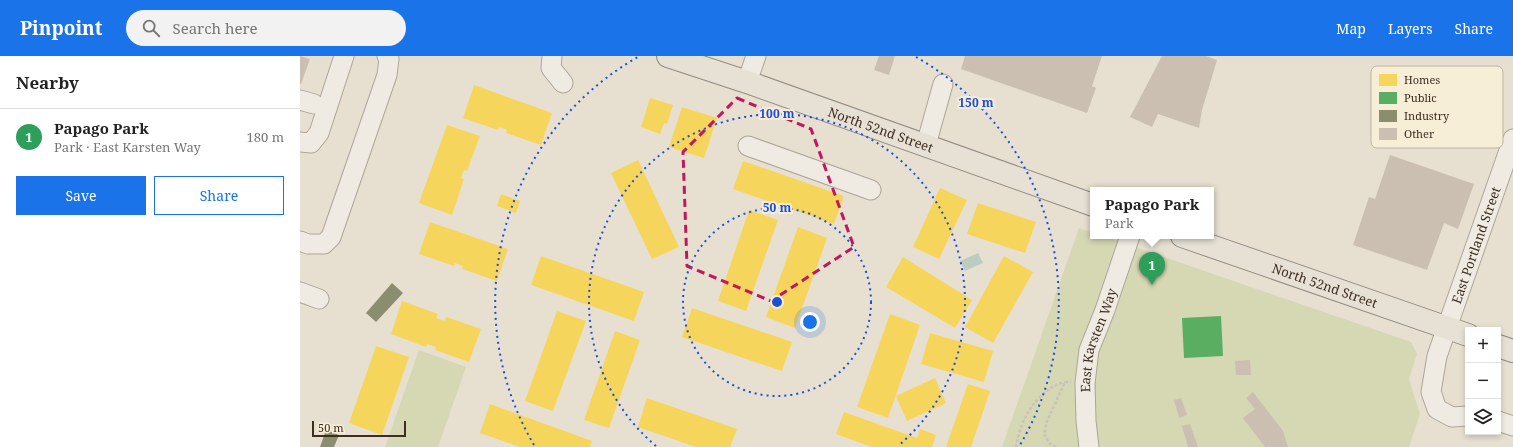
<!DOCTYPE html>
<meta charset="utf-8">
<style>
body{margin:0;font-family:"Noto Serif",serif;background:#f2f2f2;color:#222}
.controls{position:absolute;right:12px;bottom:12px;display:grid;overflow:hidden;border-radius:0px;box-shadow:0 2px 6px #0003}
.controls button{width:36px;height:36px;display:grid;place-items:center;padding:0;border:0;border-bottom:1px solid #e0e0e0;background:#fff;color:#222;font:20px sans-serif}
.scale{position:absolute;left:12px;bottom:10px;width:94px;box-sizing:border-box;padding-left:4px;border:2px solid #3d2e20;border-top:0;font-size:11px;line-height:14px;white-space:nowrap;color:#3d2e20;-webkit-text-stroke:3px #f7eed8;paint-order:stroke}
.you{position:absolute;left:510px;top:266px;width:14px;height:14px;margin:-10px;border:3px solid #fff;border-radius:50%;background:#1a73e8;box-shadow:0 0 0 6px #1a73e833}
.badge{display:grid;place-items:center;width:26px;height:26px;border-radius:50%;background:#1a73e8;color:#fff;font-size:13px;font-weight:700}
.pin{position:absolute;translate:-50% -33px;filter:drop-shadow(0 1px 2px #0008)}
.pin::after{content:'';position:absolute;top:21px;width:14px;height:12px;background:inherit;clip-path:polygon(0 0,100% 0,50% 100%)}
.popup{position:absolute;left:790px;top:131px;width:124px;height:52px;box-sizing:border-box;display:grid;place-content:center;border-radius:0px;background:#fff;filter:drop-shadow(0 1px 3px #0005);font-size:13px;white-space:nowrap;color:#767676}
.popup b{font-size:15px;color:#222}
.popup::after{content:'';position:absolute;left:50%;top:100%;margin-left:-8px;border:8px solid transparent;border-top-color:#fff}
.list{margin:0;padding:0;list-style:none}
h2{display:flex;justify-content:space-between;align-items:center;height:52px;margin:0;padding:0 16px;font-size:17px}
h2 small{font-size:13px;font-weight:400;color:#767676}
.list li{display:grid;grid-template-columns:26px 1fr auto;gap:12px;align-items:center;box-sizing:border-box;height:56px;padding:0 16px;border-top:1px solid #e0e0e0}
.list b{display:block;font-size:15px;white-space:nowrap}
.list p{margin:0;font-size:13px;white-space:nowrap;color:#767676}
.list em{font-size:13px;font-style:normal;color:#767676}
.actions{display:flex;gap:8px;padding:12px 16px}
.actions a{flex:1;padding:9px 0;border:1px solid #1a73e8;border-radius:0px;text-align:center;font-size:14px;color:#1a73e8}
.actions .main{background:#1a73e8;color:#fff}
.icon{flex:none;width:22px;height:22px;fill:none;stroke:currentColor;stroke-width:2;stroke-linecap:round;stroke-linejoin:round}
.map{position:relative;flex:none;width:1213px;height:391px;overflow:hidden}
header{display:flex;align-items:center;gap:24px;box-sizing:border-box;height:56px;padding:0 20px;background:#1a73e8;color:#fff}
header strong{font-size:19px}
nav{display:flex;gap:22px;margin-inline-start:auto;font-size:14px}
.search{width:280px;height:36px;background:#f2f2f2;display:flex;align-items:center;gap:10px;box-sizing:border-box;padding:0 14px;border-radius:22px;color:#767676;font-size:15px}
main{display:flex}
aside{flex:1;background:#fff}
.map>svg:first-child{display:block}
.green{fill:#d6d7b3}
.water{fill:#bcccc2}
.homes{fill:#f6d55c}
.public{fill:#5aae61}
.industry{fill:#8c8c6e}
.building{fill:#cbbfb2}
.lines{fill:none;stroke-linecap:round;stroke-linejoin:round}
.minor-casing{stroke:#ada599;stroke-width:21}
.major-casing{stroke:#928b80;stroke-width:24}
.path{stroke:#c8c2b9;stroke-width:2.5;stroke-dasharray:3 2;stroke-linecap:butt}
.minor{stroke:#efebe3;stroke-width:19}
.major{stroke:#e6e1d4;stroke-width:22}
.marked{fill:none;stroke:#c2185b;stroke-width:3;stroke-dasharray:8 5;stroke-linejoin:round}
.ring{fill:none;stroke:#1d4ed8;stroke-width:2;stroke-dasharray:2 4}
.labels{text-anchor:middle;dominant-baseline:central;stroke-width:4;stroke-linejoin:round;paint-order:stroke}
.street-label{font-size:13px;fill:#3d2e20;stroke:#f7eed8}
.key{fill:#f7eed8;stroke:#bfb4a1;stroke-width:1}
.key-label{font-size:11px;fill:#3d2e20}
.centre{fill:#1d4ed8;stroke:#f7eed8;stroke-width:2}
.ring-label{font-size:12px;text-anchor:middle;font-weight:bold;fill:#1d4ed8;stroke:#f7eed8;stroke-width:4;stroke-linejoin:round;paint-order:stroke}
</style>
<header>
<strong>Pinpoint</strong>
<div class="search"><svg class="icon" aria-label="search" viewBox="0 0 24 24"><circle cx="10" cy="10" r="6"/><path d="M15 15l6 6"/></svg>Search here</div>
<nav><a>Map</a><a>Layers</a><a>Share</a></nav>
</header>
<main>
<aside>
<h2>Nearby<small></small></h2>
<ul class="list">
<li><span class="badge" style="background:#2e9e5b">1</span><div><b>Papago Park</b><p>Park · East Karsten Way</p></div><em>180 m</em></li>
</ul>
<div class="actions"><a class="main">Save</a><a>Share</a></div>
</aside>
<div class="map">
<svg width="1213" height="391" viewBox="0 0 1213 391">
<rect width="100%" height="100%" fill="#e7e0d1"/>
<!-- green -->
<g class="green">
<path d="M779 172 793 177V180H803L1111 286 1117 298 1109 323 1120 358 1109 391H702Z"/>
<path d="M119 294 166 311 138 391H85Z"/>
</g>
<!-- water -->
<path class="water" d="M678 197 683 207 665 215 660 205Z"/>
<!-- homes -->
<g class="homes">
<path d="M174 29 252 57 241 89 206 77 207 74 199 71 198 74 163 62Z"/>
<path d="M350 42 373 49 367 68 364 67 360 78 341 71Z"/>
<path d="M382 51 417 62 404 102 369 91Z"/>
<path d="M147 69 180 80 167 115 164 114 161 122 164 123 152 159 119 147Z"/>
<path d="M338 104 379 191 352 203 311 117Z"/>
<path d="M443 105 544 140 534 168 433 133Z"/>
<path d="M640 132 667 144 639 203 613 191Z"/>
<path d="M201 138 220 145 216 157 197 150Z"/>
<path d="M678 147 736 166 725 197 667 178Z"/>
<path d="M449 154 478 164 446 255 418 245Z"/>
<path d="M130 166 208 193 197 225 162 213 163 210 155 207 154 210 119 198Z"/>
<path d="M498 171 527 182 495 272 466 261Z"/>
<path d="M241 200 344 236 334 265 231 229Z"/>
<path d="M704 200 733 216 693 287 665 271Z"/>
<path d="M603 201 672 244 655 272 586 231Z"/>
<path d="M102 245 138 258 136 262 145 265 146 261 181 273 169 306 135 294 136 291 127 288 126 291 91 278Z"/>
<path d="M392 252 492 286 482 315 382 281Z"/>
<path d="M257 255 286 265 253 355 225 345Z"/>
<path d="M590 258 620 269 588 362 557 351Z"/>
<path d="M315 275 340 284 309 372 284 364Z"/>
<path d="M630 277 693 295 684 326 621 308Z"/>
<path d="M76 290 109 301 82 379 49 367Z"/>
<path d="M635 322 646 347 607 365 596 340Z"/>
<path d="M668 328 690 335 671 391H646Z"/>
<path d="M347 342 437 373 430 391H396L338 371Z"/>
<path d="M190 348 292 385 290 391H220L180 377Z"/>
<path d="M544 356 617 382 620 373 636 379 632 391H572L536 378Z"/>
</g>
<!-- public -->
<path class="public" d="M921 260 923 300 884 302 882 262Z"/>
<!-- industry -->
<g class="industry">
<path d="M92 227 103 237 76 266 66 257Z"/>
<path d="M26 374 39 379 34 391H20Z"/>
</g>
<!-- building -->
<g class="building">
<path d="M0 0 10 3 1 28H0Z"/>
<path d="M579 0H595L589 19 574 14Z"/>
<path d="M665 0H802L792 30 796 32 787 57 661 13Z"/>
<path d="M862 0H906L917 4 902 54 899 72 858 58 852 71 830 61Z"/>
<path d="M1090 99 1174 128 1158 173 1144 167 1127 214 1053 189 1069 141 1075 143Z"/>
<path d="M950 304 951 319H936L935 305Z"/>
<path d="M953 336 983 375 988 391H965L943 362 955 353 946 342Z"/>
<path d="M881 342 887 359 879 362 874 344Z"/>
<path d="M890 368 898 391H888L882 370Z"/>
</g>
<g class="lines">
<defs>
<g id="minor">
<path d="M252 0 251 12 263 27"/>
<path d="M447 26 456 0"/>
<path d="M0 44 14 48"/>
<path d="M0 86 11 87 19 77 44 0"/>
<path d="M626 89 643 28"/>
<path d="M448 90 571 134"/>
<path d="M0 185 8 188H24L31 181 87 19 89 3 87 0"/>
<path d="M0 236 19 243"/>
<path id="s1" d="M1168 360 1152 361 1137 353 1131 336 1137 300 1213 83"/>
<path d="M1198 365 1213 370"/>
<path id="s2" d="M789 391 786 365 785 327 789 294 805 254 830 180"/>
</g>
<g id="major">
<path id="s3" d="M368 0 447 26 793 149"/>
<path id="s4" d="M882 180 1168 279"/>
<path d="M1198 290 1213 295"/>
</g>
</defs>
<!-- minor casing -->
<use href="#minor" class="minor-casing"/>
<!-- major casing -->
<use href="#major" class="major-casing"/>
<!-- path -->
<g class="path">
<path d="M716 391C718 382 720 372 724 364 731 348 748 329 765 326"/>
<path d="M756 391 749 387 744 378 747 365 765 326H771"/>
</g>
<!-- minor -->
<use href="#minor" class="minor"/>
<!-- major -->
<use href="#major" class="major"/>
</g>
<!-- marked area -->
<path class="marked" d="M437 42 511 73 554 191 471 245 387 210 383 96Z"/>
<!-- distance rings -->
<g class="ring">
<circle cx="477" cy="246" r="94"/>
<path d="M356 390A188 188 0 1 1 598 390"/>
<path d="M234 389A282 282 0 0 1 338 1M616 1A282 282 0 0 1 720 389"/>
</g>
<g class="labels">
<!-- street labels -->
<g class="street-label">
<text stroke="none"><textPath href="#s3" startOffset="225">North 52nd Street</textPath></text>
<text stroke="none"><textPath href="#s1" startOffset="205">East Portland Street</textPath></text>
<text stroke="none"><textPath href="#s4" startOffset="151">North 52nd Street</textPath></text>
<text stroke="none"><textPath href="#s2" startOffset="109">East Karsten Way</textPath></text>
</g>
</g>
<!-- legend -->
<rect x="1071" y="10" width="132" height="82" rx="6" class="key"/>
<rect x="1079" y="18" width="18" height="12" fill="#f6d55c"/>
<rect x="1079" y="36" width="18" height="12" fill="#5aae61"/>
<rect x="1079" y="54" width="18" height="12" fill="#8c8c6e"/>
<rect x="1079" y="72" width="18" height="12" fill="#cbbfb2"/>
<g class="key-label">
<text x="1104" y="28">Homes</text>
<text x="1104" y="46">Public</text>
<text x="1104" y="64">Industry</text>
<text x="1104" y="82">Other</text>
</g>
<circle cx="477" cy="246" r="6" class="centre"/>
<g class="ring-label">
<text x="676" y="51">150 m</text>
<text x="477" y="62">100 m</text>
<text x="477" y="156">50 m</text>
</g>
</svg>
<div class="controls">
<button>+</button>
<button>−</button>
<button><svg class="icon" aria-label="layers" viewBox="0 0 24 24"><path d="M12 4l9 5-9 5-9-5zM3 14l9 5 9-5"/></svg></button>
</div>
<div class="scale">50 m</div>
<div class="you"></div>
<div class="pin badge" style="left:852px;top:229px;background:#2e9e5b">1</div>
<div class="popup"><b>Papago Park</b>Park</div>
</div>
</main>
